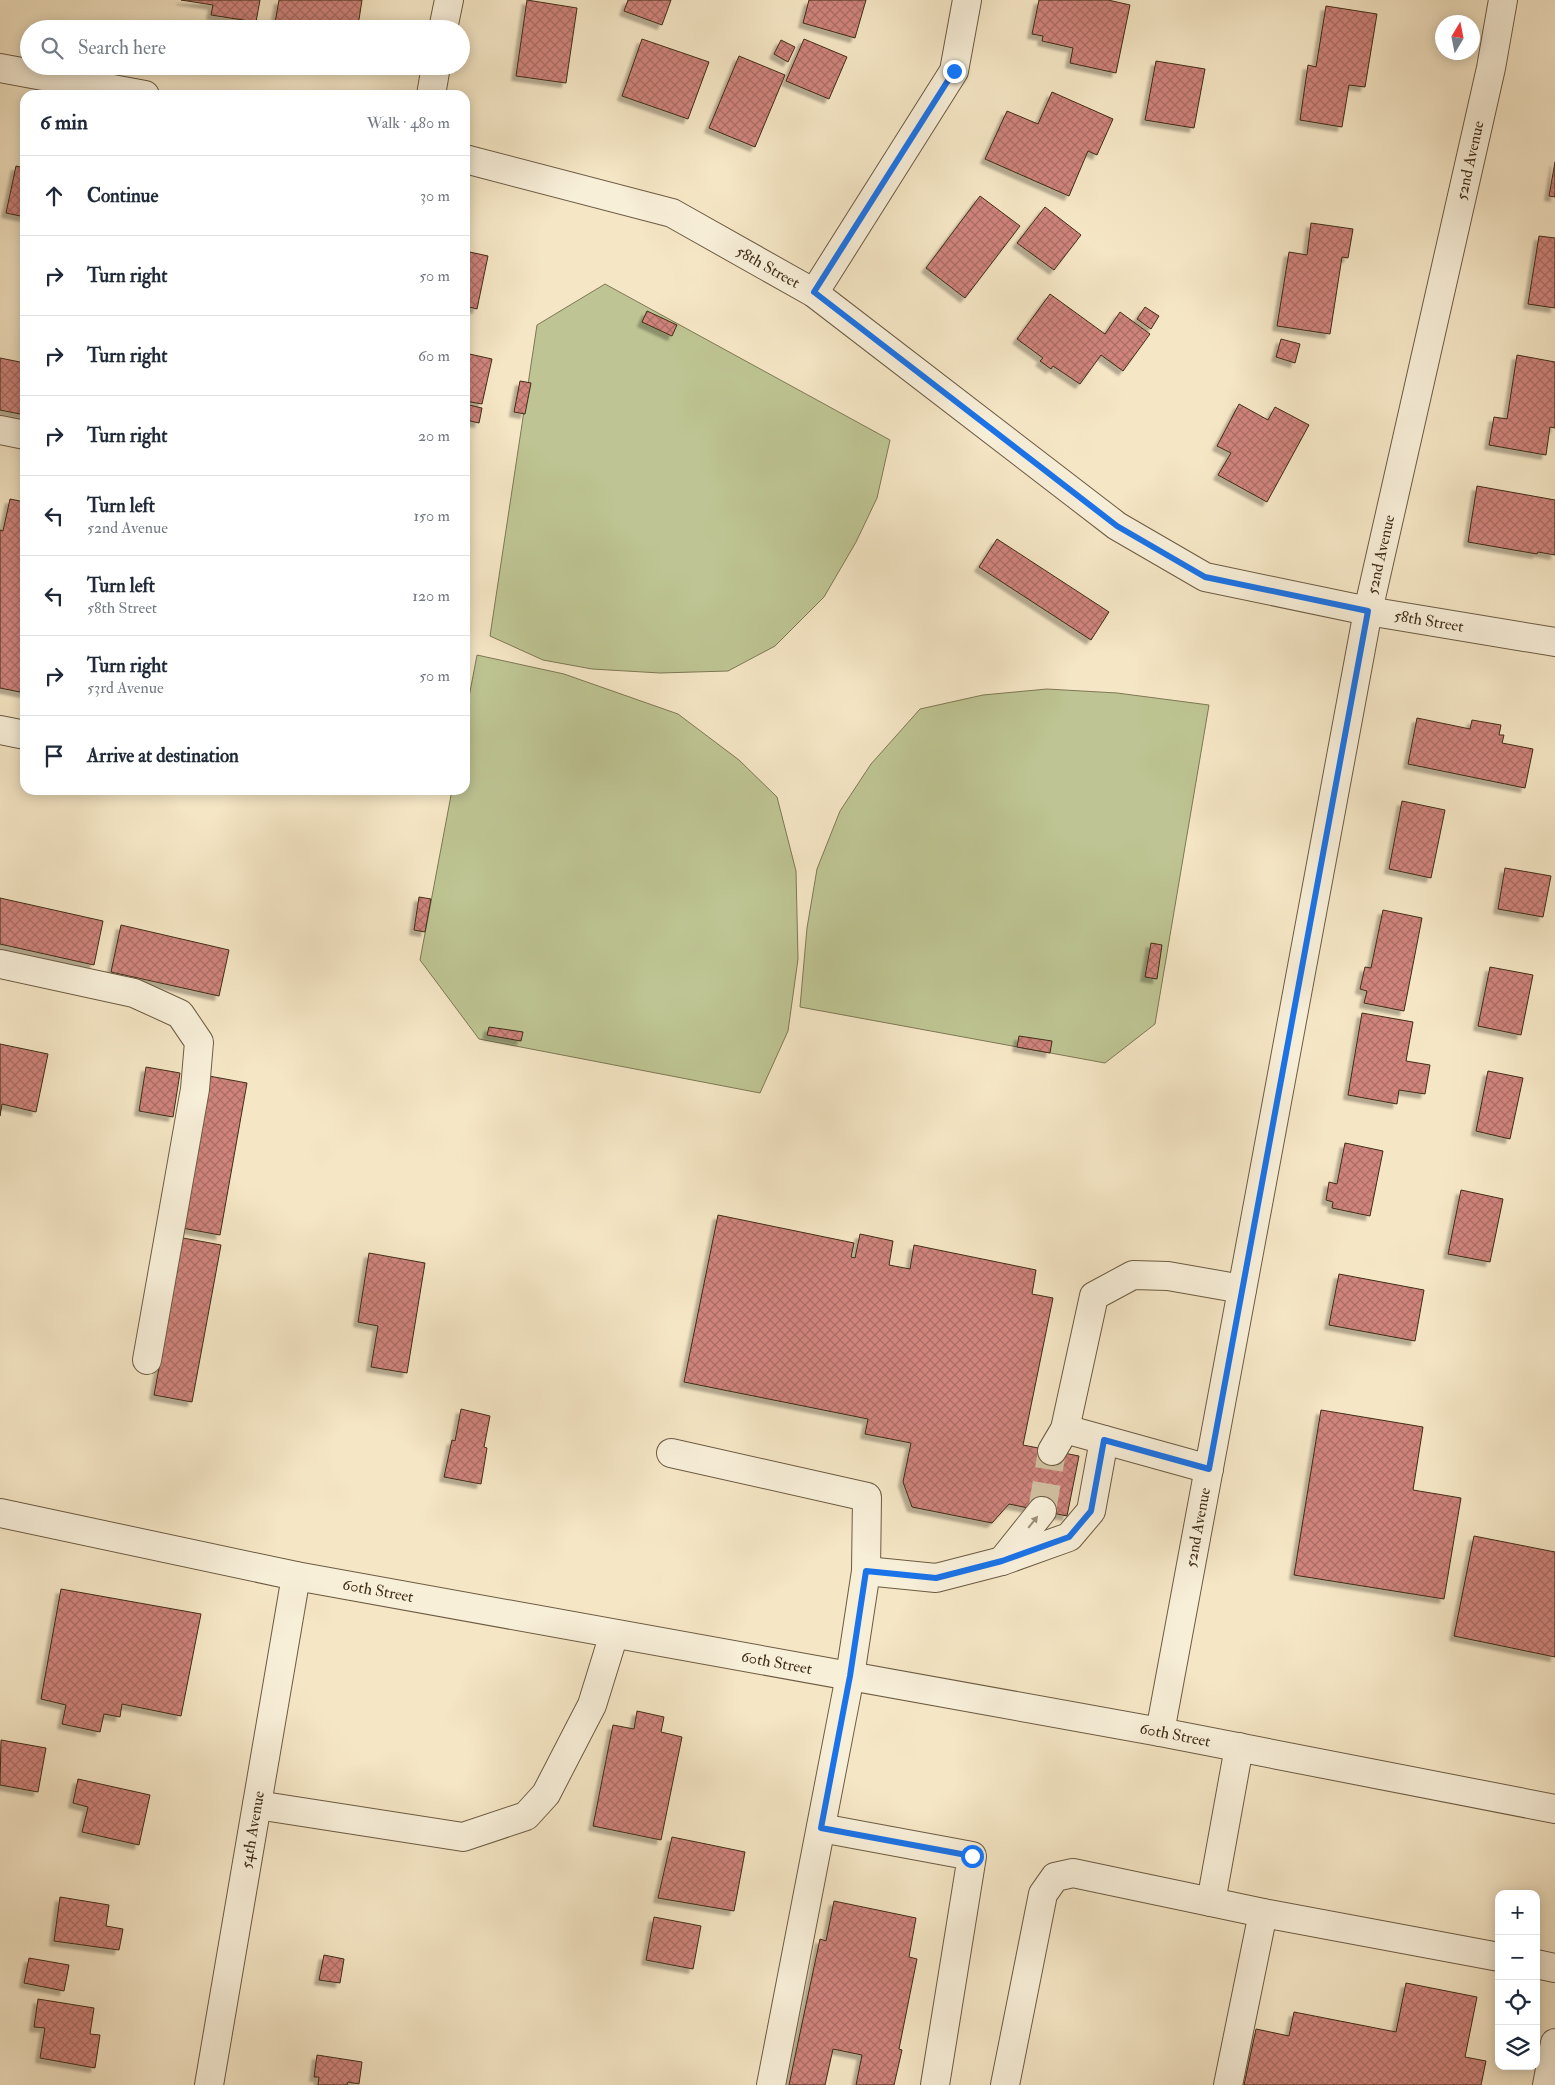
<!DOCTYPE html>
<meta charset="utf-8">
<style>
body{margin:0;font-family:"IM FELL Double Pica",serif;background:#f2f2f3;color:#1f2937}
.controls{position:absolute;right:15px;bottom:15px;display:grid;overflow:hidden;border-radius:10px;box-shadow:0 2px 12px #0003}
.controls button{width:45px;height:45px;display:grid;place-items:center;padding:0;border:0;border-bottom:1px solid #e0e1e3;background:#fff;color:#1f2937;font:25px sans-serif}
.compass{position:absolute;left:1435px;top:15px;width:45px;height:45px;border-radius:50%;background:#fff;box-shadow:0 2px 12px #0003;rotate:10deg}
.stop{position:absolute;width:15px;height:15px;margin:-11px;border:4px solid #1a73e8;border-radius:50%;background:#fff}
.stop.end{background:#1a73e8;border-color:#fff;box-shadow:0 1px 5px #0008}
.list{margin:0;padding:0;list-style:none}
h2{display:flex;justify-content:space-between;align-items:center;height:65px;margin:0;padding:0 20px;font-size:21px}
h2 small{font-size:16px;font-weight:400;color:#747a83}
.list li{display:grid;grid-template-columns:32px 1fr auto;gap:15px;align-items:center;box-sizing:border-box;height:80px;padding:0 20px;border-top:1px solid #e0e1e3}
.list b{display:block;font-size:19px;white-space:nowrap}
.list p{margin:0;font-size:16px;white-space:nowrap;color:#747a83}
.list em{font-size:16px;font-style:normal;color:#747a83}
.icon{flex:none;width:28px;height:28px;fill:none;stroke:currentColor;stroke-width:2;stroke-linecap:round;stroke-linejoin:round}
.map{position:relative;flex:none;width:1555px;height:2085px;overflow:hidden}
.search{position:absolute;background:#fff;box-shadow:0 2px 12px #0003;left:20px;top:20px;width:450px;height:55px;display:flex;align-items:center;gap:12px;box-sizing:border-box;padding:0 18px;border-radius:28px;color:#747a83;font-size:19px}
.panel{position:absolute;background:#fff;box-shadow:0 2px 12px #0003;left:20px;top:90px;width:450px;height:705px;border-radius:15px}
.map>svg:first-child{display:block}
.garden{fill:#bec493;stroke:#7e7854}
.building{fill:url(#building-cross-hatch);stroke:#3f2d16;filter:url(#shadow)}
.lines{fill:none;stroke-linecap:round;stroke-linejoin:round}
.minor-tunnel{stroke:#d1c1a2;stroke-width:28;stroke-dasharray:28 14;stroke-linecap:butt}
.minor-casing{stroke:#6c5b42;stroke-width:30}
.minor{stroke:#f8efd9;stroke-width:28}
.oneway{fill:#9c8e78}
.route{stroke:#1a73e8;stroke-width:6}
.labels{text-anchor:middle;dominant-baseline:central;stroke-width:5;stroke-linejoin:round;paint-order:stroke}
.street-label{font-size:16px;fill:#3f2d16;stroke:#f8efd9}
</style>
<div class="map">
<svg width="1555" height="2085" viewBox="0 0 1555 2085">
<defs>
<pattern id="building-cross-hatch" width="8" height="8" patternUnits="userSpaceOnUse" patternTransform="scale(1.25)"><rect width="8" height="8" fill="#d0847c"/><path d="M0 0l8 8M0 8l8-8" fill="none" stroke="#aa6c65"/></pattern>
<filter id="shadow"><feDropShadow dx="-4.5" dy="4.5" stdDeviation="1" flood-color="#0004"/></filter>
</defs>
<rect width="100%" height="100%" fill="#f5e6c5"/>
<filter id="stains"><feTurbulence type="fractalNoise" baseFrequency=".004" numOctaves="4"/><feColorMatrix values="0 0 0 0 .2 0 0 0 0 .09 0 0 0 0 .02 0 0 0 .5 -.17"/></filter>
<radialGradient id="worn" r=".72"><stop offset=".6" stop-color="#630" stop-opacity="0"/><stop offset="1" stop-color="#630" stop-opacity=".3"/></radialGradient>
<!-- garden -->
<g class="garden">
<path d="M605 284 890 440 877 498 856 542 824 597 775 646 728 671 660 673 592 669 543 660 490 636 537 325Z"/>
<path d="M477 655 564 674 678 714 739 760 777 797 796 871 798 959 788 1031 760 1093 479 1039 420 960 452 790H465V718Z"/>
<path d="M1047 689 1117 693 1209 705 1155 1024 1105 1063 800 1007 807 928 817 869 840 811 871 764 920 709 983 695Z"/>
</g>
<!-- building -->
<g class="building">
<path d="M181 0H260L256 22 211 15 213 5Z"/>
<path d="M279 0H362L358 26 332 21 331 29H307L275 23Z"/>
<path d="M527 0 577 8 566 83 516 76Z"/>
<path d="M628 0H671L662 25 624 11Z"/>
<path d="M809 0H866L855 38 803 23Z"/>
<path d="M1039 0H1108L1130 5 1116 73 1070 63 1073 48 1042 41 1043 36 1032 34Z"/>
<path d="M1326 6 1377 14 1365 87 1349 85 1342 127 1300 120 1308 65 1316 67Z"/>
<path d="M642 39 709 62 688 119 622 96Z"/>
<path d="M804 39 847 57 829 99 786 81Z"/>
<path d="M781 40 795 47 788 62 774 54Z"/>
<path d="M739 56 785 75 755 147 709 128Z"/>
<path d="M1156 61 1205 69 1194 128 1145 120Z"/>
<path d="M1052 92 1113 119 1097 155 1088 151 1069 196 985 159 1007 111 1038 124Z"/>
<path d="M1555 162V197L1549 196Z"/>
<path d="M16 166 25 168V217L6 213Z"/>
<path d="M980 196 1020 226 965 298 926 268Z"/>
<path d="M1045 207 1081 235 1054 270 1017 243Z"/>
<path d="M1311 223 1353 229 1348 258 1342 257 1330 334 1277 326 1289 252 1307 255Z"/>
<path d="M1539 236 1555 238V308L1528 304Z"/>
<path d="M465 251 488 256 477 309 465 306Z"/>
<path d="M1050 294 1105 334 1120 312 1150 334 1123 371 1101 355 1080 384 1053 366 1051 369 1040 361 1043 358 1017 339Z"/>
<path d="M1145 307 1159 316 1151 329 1137 319Z"/>
<path d="M647 311 677 325 672 336 642 322Z"/>
<path d="M1281 339 1300 344 1295 363 1276 357Z"/>
<path d="M465 353 492 359 482 404 465 401Z"/>
<path d="M1517 355 1555 362V428L1550 427 1546 455 1489 445 1494 417 1507 419Z"/>
<path d="M0 358 25 363V415L0 410Z"/>
<path d="M520 381 531 383 525 414 514 412Z"/>
<path d="M1239 404 1268 420 1275 407 1309 425 1267 502 1218 475 1231 453 1217 446Z"/>
<path d="M469 405 482 408 479 423 466 420Z"/>
<path d="M1477 486 1555 500V555L1538 552 1537 554 1468 542Z"/>
<path d="M10 499 25 502V693L0 688V530L3 531Z"/>
<path d="M997 539 1109 612 1091 640 979 567Z"/>
<path d="M1417 718 1470 729 1472 720 1501 725 1499 735H1504L1502 743 1533 749 1525 788 1408 764Z"/>
<path d="M1402 801 1445 810 1431 878 1389 869Z"/>
<path d="M1505 868 1551 876 1543 917 1498 909Z"/>
<path d="M419 897 431 899 425 932 414 930Z"/>
<path d="M0 898 103 921 94 965 0 944Z"/>
<path d="M1383 910 1422 918 1404 1011 1364 1003 1367 991 1360 989 1365 967 1371 968Z"/>
<path d="M121 925 229 950 219 996 111 972Z"/>
<path d="M1151 943 1162 945 1157 979 1145 977Z"/>
<path d="M1490 967 1533 975 1521 1035 1478 1026Z"/>
<path d="M1362 1013 1413 1022 1406 1061 1430 1065 1425 1094 1399 1090 1397 1104 1348 1095Z"/>
<path d="M489 1027 523 1032 521 1041 487 1035Z"/>
<path d="M1019 1036 1052 1041 1050 1053 1017 1047Z"/>
<path d="M0 1044 48 1054 36 1112 2 1104 0 1116Z"/>
<path d="M146 1067 180 1073 173 1117 139 1111Z"/>
<path d="M1488 1071 1523 1078 1510 1139 1476 1131Z"/>
<path d="M209 1076 247 1083 220 1235 182 1228Z"/>
<path d="M1345 1143 1383 1151 1370 1216 1332 1208 1333 1202 1326 1200 1329 1182 1337 1184Z"/>
<path d="M1461 1190 1503 1199 1490 1262 1448 1254Z"/>
<path d="M718 1215 854 1243 851 1257 855 1258 860 1234 893 1241 889 1265 910 1269 914 1245 1036 1270 1032 1294 1053 1298 1023 1445 1079 1456 1067 1516 1009 1504 992 1523 912 1507 903 1482 911 1443 865 1434 868 1419 684 1382Z"/>
<path d="M183 1238 221 1245 192 1402 154 1395Z"/>
<path d="M369 1253 425 1263 407 1373 371 1367 378 1326 358 1322Z"/>
<path d="M1339 1274 1424 1290 1415 1341 1329 1325Z"/>
<path d="M461 1409 490 1416 484 1447 487 1448 481 1484 444 1477 452 1440 455 1441Z"/>
<path d="M1321 1410 1423 1427 1413 1490 1461 1498 1444 1599 1294 1575Z"/>
<path d="M1474 1536 1555 1552V1657L1454 1636Z"/>
<path d="M61 1589 201 1614 181 1716 122 1704 120 1717 104 1714 100 1732 62 1724 66 1705 41 1699Z"/>
<path d="M637 1711 664 1717 661 1732 682 1737 661 1840 593 1826 613 1725 634 1729Z"/>
<path d="M1 1740 46 1748 38 1792 0 1785Z"/>
<path d="M78 1779 150 1795 139 1845 82 1832 88 1807 73 1803Z"/>
<path d="M672 1837 745 1852 734 1911 658 1898Z"/>
<path d="M60 1897 109 1905 106 1926 123 1929 119 1950 54 1941Z"/>
<path d="M834 1901 916 1918 909 1957 917 1959 899 2049 902 2050 894 2085H856L862 2055 833 2049 825 2085H789L820 1939 826 1941Z"/>
<path d="M654 1917 701 1926 693 1969 646 1960Z"/>
<path d="M324 1955 344 1959 340 1983 319 1980Z"/>
<path d="M29 1958 69 1965 64 1991 24 1983Z"/>
<path d="M1406 1983 1477 1997 1465 2057 1486 2061 1481 2085H1244L1256 2029 1289 2036 1294 2012 1396 2032Z"/>
<path d="M38 1999 94 2008 90 2034 100 2035 95 2068 40 2058 45 2028 34 2027Z"/>
<path d="M317 2055 362 2062 359 2084 348 2082 347 2085H318L319 2077H314Z"/>
</g>
<g class="lines">
<!-- minor-tunnel -->
<path class="minor-tunnel" d="M1042 1511 1052 1451"/>
<defs>
<g id="minor">
<path d="M443 29 449 0"/>
<path d="M0 68 145 95"/>
<path d="M431 95 436 66"/>
<path id="s1" d="M465 159 672 213 814 293 1117 526 1205 577 1368 611 1555 642"/>
<path d="M814 293 954 71 967 0"/>
<path d="M0 430 25 435"/>
<path d="M0 730 25 735"/>
<path d="M0 964 134 993 180 1014 199 1042 195 1089 147 1360"/>
<path d="M1065 1429 1209 1469"/>
<path d="M1052 1451 1065 1429 1094 1296 1133 1275 1168 1276 1242 1289"/>
<path d="M671 1453 867 1497 866 1571 850 1676 771 2085"/>
<path id="s2" d="M0 1513 296 1576 1160 1732 1555 1809"/>
<path d="M1002 1561 1042 1511"/>
<path d="M866 1571 936 1578 1002 1561 1069 1537 1091 1511 1104 1440"/>
<path id="s3" d="M1160 1732 1368 611 1491 68 1503 0"/>
<path d="M257 1805 463 1837 526 1816 546 1794 592 1705 614 1634"/>
<path d="M821 1828 972 1856 935 2085"/>
<path d="M1211 1902 1263 1913"/>
<path d="M1536 1964 1555 1968"/>
<path id="s4" d="M209 2085 296 1576"/>
<path d="M1005 2085 1043 1894 1055 1877 1073 1873 1211 1902 1239 1747"/>
<path d="M1228 2085 1263 1913 1499 1957"/>
<path d="M1547 2085 1555 2043"/>
</g>
</defs>
<!-- minor casing -->
<use href="#minor" class="minor-casing"/>
<!-- minor -->
<use href="#minor" class="minor"/>
</g>
<!-- one-way arrows -->
<defs><path id="oneway-solid" d="M-6-.8H1V-3.2L6.5 0L1 3.2V.8H-6Z" transform="scale(1.25)"/></defs>
<use class="oneway" href="#oneway-solid" transform="translate(1033 1522) rotate(-51)"/>
<g class="lines">
<!-- route -->
<path class="route" d="M954 71 814 292 1117 526 1205 577 1368 611 1209 1469 1104 1440 1091 1511 1069 1537 1002 1561 936 1578 866 1571 850 1676 821 1828 972 1856"/>
</g>
<g class="labels">
<!-- street labels -->
<g class="street-label">
<text stroke="none"><textPath href="#s3" startOffset="1602">52nd Avenue</textPath></text>
<text stroke="none"><textPath href="#s1" startOffset="324">58th Street</textPath></text>
<text stroke="none"><textPath href="#s3" startOffset="1198">52nd Avenue</textPath></text>
<text stroke="none"><textPath href="#s1" startOffset="1089">58th Street</textPath></text>
<text stroke="none"><textPath href="#s3" startOffset="208">52nd Avenue</textPath></text>
<text stroke="none"><textPath href="#s2" startOffset="386">60th Street</textPath></text>
<text stroke="none"><textPath href="#s2" startOffset="791">60th Street</textPath></text>
<text stroke="none"><textPath href="#s2" startOffset="1196">60th Street</textPath></text>
<text stroke="none"><textPath href="#s4" startOffset="259">54th Avenue</textPath></text>
</g>
</g>
<rect width="100%" height="100%" filter="url(#stains)"/>
<rect width="100%" height="100%" fill="url(#worn)"/>
</svg>
<div class="controls">
<button>+</button>
<button>−</button>
<button><svg class="icon" aria-label="locate" viewBox="0 0 24 24"><circle cx="12" cy="12" r="6"/><path d="M12 2v4M12 18v4M2 12h4M18 12h4"/></svg></button>
<button><svg class="icon" aria-label="layers" viewBox="0 0 24 24"><path d="M12 4l9 5-9 5-9-5zM3 14l9 5 9-5"/></svg></button>
</div>
<svg class="compass" viewBox="-18 -18 36 36"><path d="M0-13l5 13h-10z" fill="#e53935"/><path d="M0 13l5-13h-10z" fill="#747a83"/></svg>
<div class="stop" style="left:972px;top:1856px"></div>
<div class="stop end" style="left:954px;top:71px"></div>
<div class="search"><svg class="icon" aria-label="search" viewBox="0 0 24 24"><circle cx="10" cy="10" r="6"/><path d="M15 15l6 6"/></svg>Search here</div>
<section class="panel">
<h2>6 min<small>Walk · 480 m</small></h2>
<ul class="list">
<li><svg class="icon" aria-label="ahead" viewBox="0 0 24 24"><path d="M12 20V5M6 11l6-6 6 6"/></svg><div><b>Continue</b></div><em>30 m</em></li>
<li><svg class="icon" aria-label="right" viewBox="0 0 24 24"><path d="M7 20v-9h11M14 6l5 5-5 5"/></svg><div><b>Turn right</b></div><em>50 m</em></li>
<li><svg class="icon" aria-label="right" viewBox="0 0 24 24"><path d="M7 20v-9h11M14 6l5 5-5 5"/></svg><div><b>Turn right</b></div><em>60 m</em></li>
<li><svg class="icon" aria-label="right" viewBox="0 0 24 24"><path d="M7 20v-9h11M14 6l5 5-5 5"/></svg><div><b>Turn right</b></div><em>20 m</em></li>
<li><svg class="icon" aria-label="left" viewBox="0 0 24 24"><path d="M17 20v-9H6M10 6l-5 5 5 5"/></svg><div><b>Turn left</b><p>52nd Avenue</p></div><em>150 m</em></li>
<li><svg class="icon" aria-label="left" viewBox="0 0 24 24"><path d="M17 20v-9H6M10 6l-5 5 5 5"/></svg><div><b>Turn left</b><p>58th Street</p></div><em>120 m</em></li>
<li><svg class="icon" aria-label="right" viewBox="0 0 24 24"><path d="M7 20v-9h11M14 6l5 5-5 5"/></svg><div><b>Turn right</b><p>53rd Avenue</p></div><em>50 m</em></li>
<li><svg class="icon" aria-label="arrive" viewBox="0 0 24 24"><path d="M6 21V4h12l-3 4 3 4H6"/></svg><div><b>Arrive at destination</b></div></li>
</ul>
</section>
</div>
